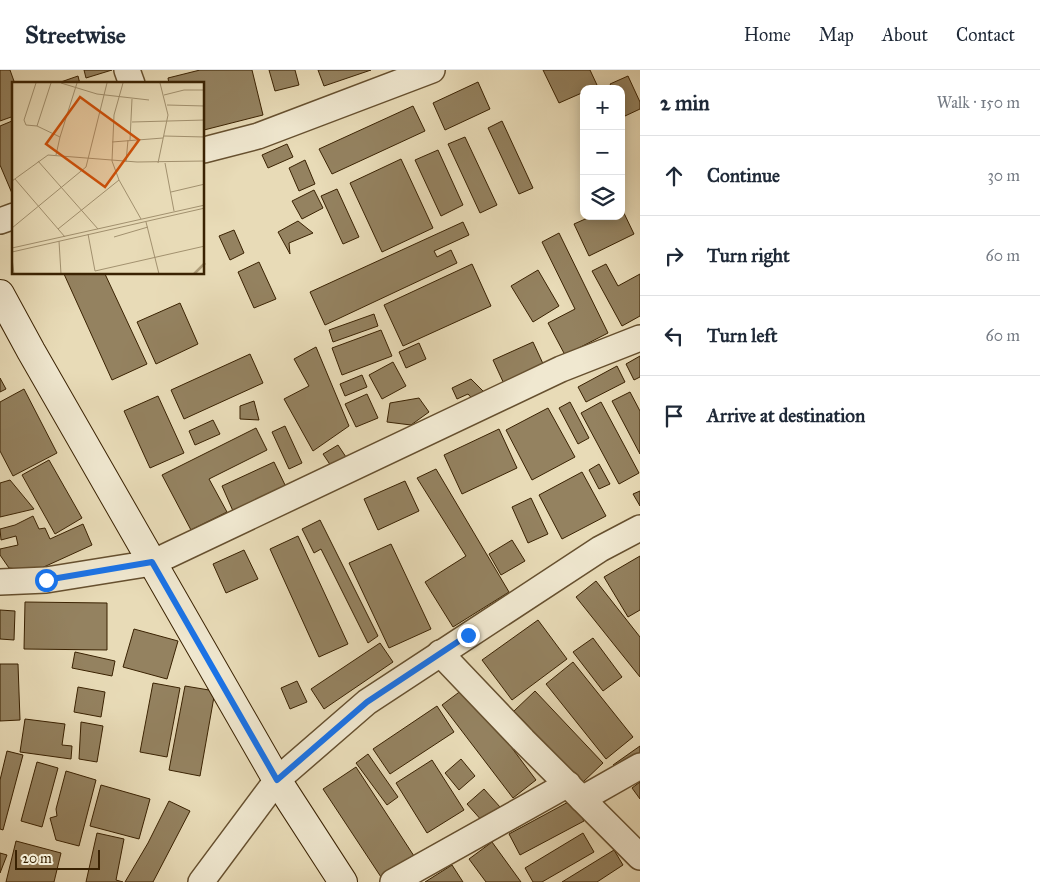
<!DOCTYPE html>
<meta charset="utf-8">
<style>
body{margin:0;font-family:"IM FELL Great Primer",serif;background:#f2f2f3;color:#1f2937}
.controls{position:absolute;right:15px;top:15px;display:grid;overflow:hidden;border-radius:10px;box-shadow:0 2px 12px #0003}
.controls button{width:45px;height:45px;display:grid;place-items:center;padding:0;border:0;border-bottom:1px solid #e0e1e3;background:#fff;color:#1f2937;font:25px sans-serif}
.scale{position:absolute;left:15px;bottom:12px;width:85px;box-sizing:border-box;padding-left:5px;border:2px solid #3a2202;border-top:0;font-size:14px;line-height:18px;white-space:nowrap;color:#3a2202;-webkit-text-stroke:4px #f0e8d0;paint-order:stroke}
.stop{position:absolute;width:15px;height:15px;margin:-11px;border:4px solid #1a73e8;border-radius:50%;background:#fff}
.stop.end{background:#1a73e8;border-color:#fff;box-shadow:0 1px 5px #0008}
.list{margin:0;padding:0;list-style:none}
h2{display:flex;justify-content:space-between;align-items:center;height:65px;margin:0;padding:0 20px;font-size:21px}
h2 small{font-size:16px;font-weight:400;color:#747a83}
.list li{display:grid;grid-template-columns:32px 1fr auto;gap:15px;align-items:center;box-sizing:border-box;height:80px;padding:0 20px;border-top:1px solid #e0e1e3}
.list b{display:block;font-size:19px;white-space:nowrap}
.list em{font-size:16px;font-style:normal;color:#747a83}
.icon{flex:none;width:28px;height:28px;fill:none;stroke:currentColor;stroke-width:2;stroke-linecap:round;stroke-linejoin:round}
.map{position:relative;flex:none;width:640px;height:812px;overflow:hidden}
header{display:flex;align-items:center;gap:30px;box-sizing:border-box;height:70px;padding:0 25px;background:#fff;border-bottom:1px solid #e0e1e3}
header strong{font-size:24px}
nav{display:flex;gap:28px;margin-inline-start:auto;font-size:18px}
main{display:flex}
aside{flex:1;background:#fff}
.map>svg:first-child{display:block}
.building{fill:#948260;stroke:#3a2202}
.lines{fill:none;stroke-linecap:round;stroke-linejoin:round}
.street-casing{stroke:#66502f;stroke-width:28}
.secondary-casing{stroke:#3a2202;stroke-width:30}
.street{stroke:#f0e8d0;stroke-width:25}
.secondary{stroke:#f0e8d0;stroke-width:28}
.route{stroke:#1a73e8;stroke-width:6}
.inset-river{fill:none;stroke:#ad9c79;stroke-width:2.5}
.inset-road{fill:none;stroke:#a2916f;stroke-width:1}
.view{fill:#ce510a;fill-opacity:0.15;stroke:#ce510a;stroke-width:2.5}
.inset-edge{fill:none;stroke:#3a2202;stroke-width:2.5}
</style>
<header>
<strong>Streetwise</strong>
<nav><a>Home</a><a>Map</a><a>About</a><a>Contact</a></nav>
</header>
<main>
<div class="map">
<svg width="640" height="812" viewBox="0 0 640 812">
<rect width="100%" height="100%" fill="#e8dbb7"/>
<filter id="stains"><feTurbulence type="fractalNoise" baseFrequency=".004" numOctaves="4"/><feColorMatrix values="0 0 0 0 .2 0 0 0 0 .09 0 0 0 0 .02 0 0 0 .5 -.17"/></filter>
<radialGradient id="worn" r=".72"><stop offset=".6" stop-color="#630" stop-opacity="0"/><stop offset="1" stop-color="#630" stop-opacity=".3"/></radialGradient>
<!-- building -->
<g class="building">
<path d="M0 0H10L15 14 14 46 0 51Z"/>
<path d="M84 0H112L86 8Z"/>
<path d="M200 0H252L263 45 204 60V14H169L168 8Z"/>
<path d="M269 0H295L299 15 275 21Z"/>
<path d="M318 0H371L324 16Z"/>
<path d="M543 0H590L597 15 590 19H584V22L559 33Z"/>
<path d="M78 6 80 14H55Z"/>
<path d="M628 6 640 32V39L625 46 621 37V19H613L610 14Z"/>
<path d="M478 12 490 39 445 60 433 33Z"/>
<path d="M413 36 425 61 332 104 319 79Z"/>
<path d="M12 51 14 53V128L0 95V56Z"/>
<path d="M502 51 533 118 519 124 488 58Z"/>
<path d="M465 67 497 135 480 143 448 74Z"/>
<path d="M287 74 293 87 268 98 262 85Z"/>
<path d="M438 80 463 135 441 146 415 90Z"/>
<path d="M401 89 433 158 382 182 350 113Z"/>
<path d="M305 90 315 114 299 121 289 98Z"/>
<path d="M337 119 359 167 343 174 321 126Z"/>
<path d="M314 120 323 138 302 149 292 131Z"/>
<path d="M621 137 634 164 589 186 574 154 592 146H621Z"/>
<path d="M298 151 313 163 289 173 290 184 278 162Z"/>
<path d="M463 152 469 165 434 181 437 187 451 180 457 193 325 255 310 222Z"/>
<path d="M234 160 244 183 230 190 219 166Z"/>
<path d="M559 163 608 263 565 285 548 253 575 239 542 172Z"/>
<path d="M259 192 276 229 254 238 238 202Z"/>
<path d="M472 194 491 236 403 276 384 235Z"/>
<path d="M606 194 618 216 640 204V246L622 256 592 201Z"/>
<path d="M538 200 559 236 533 252 511 216Z"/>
<path d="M64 204H105L147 294 112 310Z"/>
<path d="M180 233 198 274 156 294 137 252Z"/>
<path d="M374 244 378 256 333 272 329 260Z"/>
<path d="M381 260 392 286 342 305 332 278Z"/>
<path d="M533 272 545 298 505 316 493 290Z"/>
<path d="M419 273 426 289 406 298 399 282Z"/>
<path d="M316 277 349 356 313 381 284 329 309 316 294 289Z"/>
<path d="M250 284 263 313 184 349 171 320Z"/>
<path d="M640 286V307L634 310 626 294Z"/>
<path d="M393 292 406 316 382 329 369 305Z"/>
<path d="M617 296 625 312 586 332 578 317Z"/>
<path d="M362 305 367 317 345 326 340 314Z"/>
<path d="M0 308 6 319 0 322Z"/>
<path d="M471 309 486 324 477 334 468 324 457 329 452 318Z"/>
<path d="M24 319 57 383 13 406 0 381V332Z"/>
<path d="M630 322 640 341V384L612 331Z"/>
<path d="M367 324 378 348 356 357 345 334Z"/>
<path d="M158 326 184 383 150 398 124 341Z"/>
<path d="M419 328 429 342 411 355 387 352 390 333Z"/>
<path d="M254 331 259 350 240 349V336Z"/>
<path d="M570 332 589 368 578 374 559 338Z"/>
<path d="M601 332 639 403 619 414 581 343Z"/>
<path d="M548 338 575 387 532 410 506 360Z"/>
<path d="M213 350 220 364 195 375 189 361Z"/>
<path d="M285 356 302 393 289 399 272 362Z"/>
<path d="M256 358 267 380 209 409 227 442 191 460 162 405Z"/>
<path d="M499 359 517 398 462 424 444 385Z"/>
<path d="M338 375 348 390 333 399 323 384Z"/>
<path d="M49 390 82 448 55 464 22 405Z"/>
<path d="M274 392 286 417 233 441 222 416Z"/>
<path d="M599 394 610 414 599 419 589 400Z"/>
<path d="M436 399 509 522 453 557 425 512 466 486 417 408Z"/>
<path d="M582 402 606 446 562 469 539 425Z"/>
<path d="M10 410 34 439 0 447V413Z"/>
<path d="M405 411 419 441 378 460 364 429Z"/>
<path d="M640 421V436L633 424Z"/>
<path d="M531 428 548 464 528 473 512 437Z"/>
<path d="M33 446 39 459 45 458 50 469 83 454 92 475 35 501 9 498 0 485V479L18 475 16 466 1 470 0 459 15 455Z"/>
<path d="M320 450 378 566 368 573 321 479 314 483 302 459Z"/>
<path d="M298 466 348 574 319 587 270 479Z"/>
<path d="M512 470 525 491 501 505 489 484Z"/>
<path d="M391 474 431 559 389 578 349 493Z"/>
<path d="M244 480 258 509 226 523 213 494Z"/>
<path d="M640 486V540L628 547 604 507Z"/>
<path d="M596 511 640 567V607L576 527Z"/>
<path d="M25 532 107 533V580L24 579Z"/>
<path d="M0 540 15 541 14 570 0 569Z"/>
<path d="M538 550 567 589 512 630 482 590Z"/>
<path d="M134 559 178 571 167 609 123 597Z"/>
<path d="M593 568 622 607 603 621 573 582Z"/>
<path d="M380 573 393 592 324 639 311 619Z"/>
<path d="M75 582 115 591 112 606 72 598Z"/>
<path d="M573 592 633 667 606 689 546 614Z"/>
<path d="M0 594H18L20 650 0 651Z"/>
<path d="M297 611 307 632 290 639 281 618Z"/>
<path d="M153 613 180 618 167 687 140 682Z"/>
<path d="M185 616 215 621 200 706 169 700Z"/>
<path d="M78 617 105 622 101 647 74 642Z"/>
<path d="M466 617 536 710 513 728 442 635Z"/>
<path d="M535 621 603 693 582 713 514 641Z"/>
<path d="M437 636 454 662 390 704 373 679Z"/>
<path d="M25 649 65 654 62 675 72 676 71 689 20 682Z"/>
<path d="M81 652 103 656 97 692 79 689Z"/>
<path d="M640 676V689L621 701 613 695Z"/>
<path d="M7 681 23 685 3 760 0 759V710Z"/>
<path d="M368 684 398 727 387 735 356 693Z"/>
<path d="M461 689 475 706 459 720 445 703Z"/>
<path d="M432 690 464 740 427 763 396 713Z"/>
<path d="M37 692 58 698 42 757 21 751Z"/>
<path d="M356 697 414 786 381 807 323 719Z"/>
<path d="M66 701 96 710 79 776 56 770 50 748 57 746 56 739Z"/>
<path d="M640 712V729L632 718Z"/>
<path d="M101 715 150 729 139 769 90 756Z"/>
<path d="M484 719 500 737 483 752 467 734Z"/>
<path d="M572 730 584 751 520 785 509 764Z"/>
<path d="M169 731 190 741 153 812H125L148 773Z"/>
<path d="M97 763 124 769 116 810 123 812H86Z"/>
<path d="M583 763 594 782 542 812H533L525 798Z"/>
<path d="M16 771 61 783 54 812H6Z"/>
<path d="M492 772 521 812H486L469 789Z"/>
<path d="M614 780 623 795 597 812H562Z"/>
<path d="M0 783 7 785 0 803Z"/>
<path d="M452 795 463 812H425Z"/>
</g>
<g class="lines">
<defs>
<g id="street">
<path d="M127 0 132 14"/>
<path d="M204 80 258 66 432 0"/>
<path d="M0 151 14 146"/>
<path d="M0 512 46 510 152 493 561 299 640 268"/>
<path d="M440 583 523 670 640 787"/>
<path d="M582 729 640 696"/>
<path d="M201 812 277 710 367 632 600 479 640 458"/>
<path d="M393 812 568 714"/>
</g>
<path id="secondary" d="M0 224 31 281 277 710 343 812"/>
</defs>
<!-- street casing -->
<use href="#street" class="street-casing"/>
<!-- secondary casing -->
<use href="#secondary" class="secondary-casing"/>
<!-- street -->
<use href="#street" class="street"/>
<!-- secondary -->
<use href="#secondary" class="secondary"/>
</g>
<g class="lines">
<!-- route -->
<path class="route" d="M46 510 152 492 277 710 367 632 468 565"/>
</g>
<!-- overview -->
<g transform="translate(12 12)">
<rect width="192" height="192" fill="#e8dbb7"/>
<path class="inset-river" d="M182 192 193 181"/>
<path class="inset-road" d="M24 1 12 38 14 43 25 44M39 1 25 44 48 55 44 73M49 1 85 12 137 18M111 1 102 33 100 79 107 98 129 137M152 13 172 8H193M155 23 193 24M120 40 193 38M152 54 193 55M48 55 65 1M118 58 120 17M100 60 151 56M26 79 86 147M114 80 116 58M146 81 156 33 148 1M153 81 162 129M3 97 53 155M0 99 36 73 125 80 193 79M159 110 193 102M134 140 147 192M0 146 74 85 95 1M46 147 107 98M76 152 83 189 193 164M102 155 136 145M47 159 49 192M0 166 193 123M0 170 193 126M0 176 2 192"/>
<path class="view" d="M68 15 127 58 93 105 34 62Z"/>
<rect width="192" height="192" class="inset-edge"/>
</g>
<rect width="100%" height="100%" filter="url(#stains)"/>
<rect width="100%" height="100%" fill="url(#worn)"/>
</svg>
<div class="controls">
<button>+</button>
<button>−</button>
<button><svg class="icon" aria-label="layers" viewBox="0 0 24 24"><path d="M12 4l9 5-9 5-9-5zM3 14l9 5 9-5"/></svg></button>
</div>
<div class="scale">20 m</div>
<div class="stop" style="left:46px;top:510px"></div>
<div class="stop end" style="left:468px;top:565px"></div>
</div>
<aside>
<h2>2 min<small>Walk · 150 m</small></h2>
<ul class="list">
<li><svg class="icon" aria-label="ahead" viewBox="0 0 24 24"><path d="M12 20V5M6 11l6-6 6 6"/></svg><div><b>Continue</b></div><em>30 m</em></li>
<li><svg class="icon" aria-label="right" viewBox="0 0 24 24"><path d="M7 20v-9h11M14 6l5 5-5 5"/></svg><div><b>Turn right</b></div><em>60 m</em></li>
<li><svg class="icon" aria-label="left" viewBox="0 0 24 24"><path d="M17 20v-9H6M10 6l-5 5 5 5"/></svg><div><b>Turn left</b></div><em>60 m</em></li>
<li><svg class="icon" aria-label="arrive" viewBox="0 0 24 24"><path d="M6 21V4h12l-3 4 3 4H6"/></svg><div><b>Arrive at destination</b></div></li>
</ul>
</aside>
</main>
